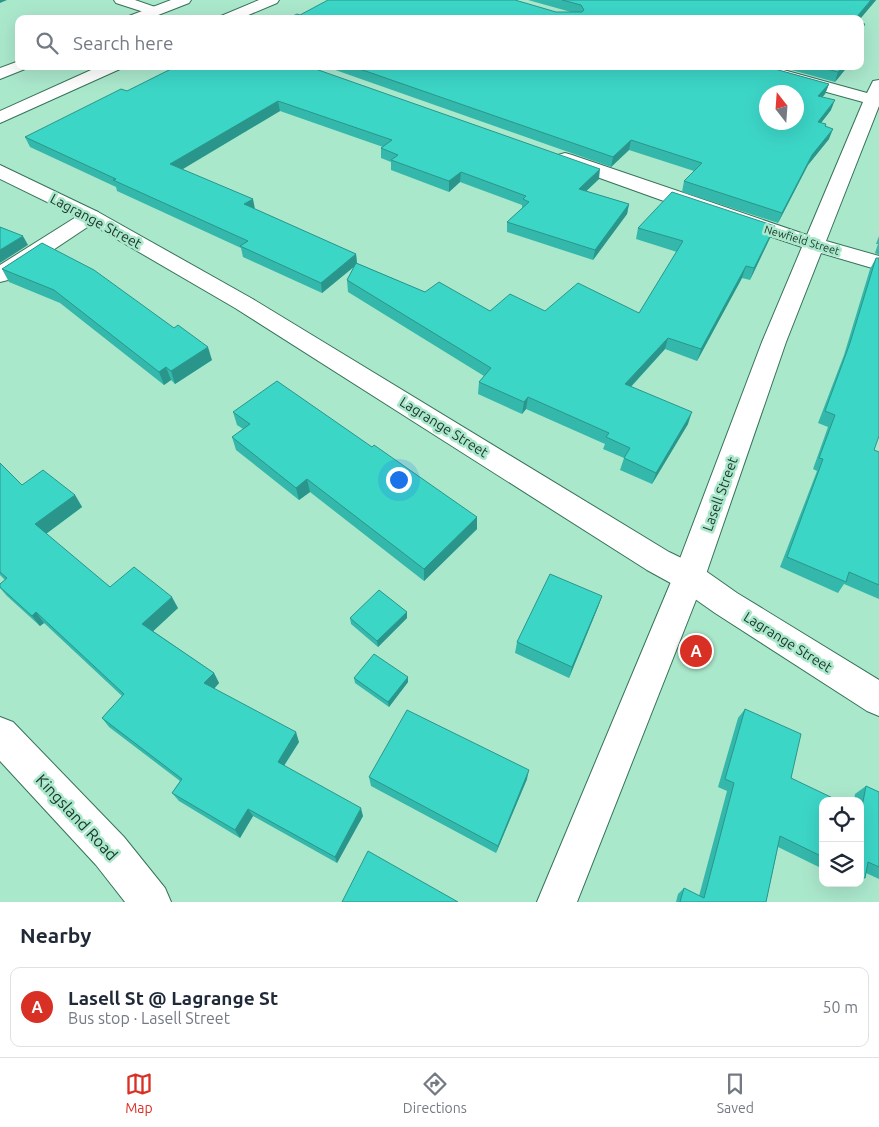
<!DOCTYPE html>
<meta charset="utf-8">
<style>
body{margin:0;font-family:Ubuntu,sans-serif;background:#f6f6f7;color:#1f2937}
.controls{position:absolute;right:15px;bottom:15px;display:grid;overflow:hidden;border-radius:10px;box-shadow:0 5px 20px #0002}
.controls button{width:45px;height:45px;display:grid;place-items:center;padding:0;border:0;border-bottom:1px solid #e0e1e3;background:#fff;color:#1f2937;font:25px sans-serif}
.compass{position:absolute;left:759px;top:85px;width:45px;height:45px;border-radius:50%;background:#fff;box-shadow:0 5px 20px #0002;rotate:343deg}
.you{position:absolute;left:398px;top:479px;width:18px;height:18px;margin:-12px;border:4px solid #fff;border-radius:50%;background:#1a73e8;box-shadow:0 0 0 8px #1a73e833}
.badge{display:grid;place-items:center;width:32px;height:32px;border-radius:50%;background:#d93025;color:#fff;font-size:16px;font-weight:700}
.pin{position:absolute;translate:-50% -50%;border:2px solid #fff;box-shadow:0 1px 5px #0006}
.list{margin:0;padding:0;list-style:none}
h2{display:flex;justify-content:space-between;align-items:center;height:65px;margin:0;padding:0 20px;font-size:21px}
h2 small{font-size:16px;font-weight:400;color:#747a83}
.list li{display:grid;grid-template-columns:32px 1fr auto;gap:15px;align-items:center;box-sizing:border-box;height:80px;margin:0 10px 10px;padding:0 10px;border:1px solid #e0e1e3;border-radius:10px}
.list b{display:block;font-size:19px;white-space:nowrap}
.list p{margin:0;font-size:16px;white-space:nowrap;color:#747a83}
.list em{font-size:16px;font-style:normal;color:#747a83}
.icon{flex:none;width:28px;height:28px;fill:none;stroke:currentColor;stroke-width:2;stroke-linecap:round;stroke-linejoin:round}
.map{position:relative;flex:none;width:879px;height:902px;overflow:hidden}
.search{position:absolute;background:#fff;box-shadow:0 5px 20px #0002;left:15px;right:15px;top:15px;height:55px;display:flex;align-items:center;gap:12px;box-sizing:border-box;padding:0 18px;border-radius:10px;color:#747a83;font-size:19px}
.sheet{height:155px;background:#fff}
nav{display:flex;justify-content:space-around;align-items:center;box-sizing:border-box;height:70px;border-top:1px solid #e0e1e3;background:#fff;font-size:14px;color:#747a83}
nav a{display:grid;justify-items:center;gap:2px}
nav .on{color:#d93025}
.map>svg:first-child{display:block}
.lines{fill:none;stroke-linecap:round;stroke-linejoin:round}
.street-casing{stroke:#367259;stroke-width:2}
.secondary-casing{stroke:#367259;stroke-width:2}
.highway-casing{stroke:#367259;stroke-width:2}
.street{fill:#fff;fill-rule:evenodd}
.secondary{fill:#fff;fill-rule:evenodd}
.highway{fill:#fff;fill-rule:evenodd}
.wall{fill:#34b8ab}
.shaded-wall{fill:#2a968b}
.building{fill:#3cd6c7;stroke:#2a968b;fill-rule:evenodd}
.labels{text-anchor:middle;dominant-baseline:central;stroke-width:5;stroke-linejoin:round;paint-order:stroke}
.far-street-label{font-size:11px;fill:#1b3429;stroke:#aae8cc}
.street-label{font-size:14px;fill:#1b3429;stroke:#aae8cc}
.near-street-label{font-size:16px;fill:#1b3429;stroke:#aae8cc}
</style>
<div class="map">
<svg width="879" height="902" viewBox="0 0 879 902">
<rect width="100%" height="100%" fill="#aae8cc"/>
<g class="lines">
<defs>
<g id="street">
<path d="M114 0H135L158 8 160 11 158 14 153 15 116 3Z"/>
<path d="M741 66H769L867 93 873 81 879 80V106L826 241 879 256V270L821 253 786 342 705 577 577 902H537L673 577 762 342 802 247 675 205 558 163 556 159 558 155 565 153 572 155 807 235 863 102 743 69Z"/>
<path d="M91 210 98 212 101 216 98 220 8 280 0 282V265L84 212Z"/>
<path d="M0 717 13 722 124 837 165 888 171 902H125L96 865 0 761Z"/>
</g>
<path id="secondary" d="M0 165 98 212 251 298 669 552 700 567 737 593 879 680V716L867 711 715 613 678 587 647 570 235 308 84 220 0 179Z"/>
<g id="highway">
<path d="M171 0H191L189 3 148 19H127L129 16Z"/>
<path d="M259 0H279L277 3 239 19H219L221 16Z"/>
<path d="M19 61V66H27L25 69 0 79V68Z"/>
<path d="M100 66H122L120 69 0 123V111Z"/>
</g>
</defs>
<!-- street casing -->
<use href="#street" class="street-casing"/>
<!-- secondary casing -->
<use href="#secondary" class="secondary-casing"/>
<!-- highway casing -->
<use href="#highway" class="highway-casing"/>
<!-- street -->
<use href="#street" class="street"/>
<!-- secondary -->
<use href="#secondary" class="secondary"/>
<!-- highway -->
<use href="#highway" class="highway"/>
</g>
<!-- wall -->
<g class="wall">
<path d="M528 0H876L860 19H287L300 15 571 12Z"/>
<path d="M177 66 599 179 586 191 629 204 627 214 593 260 507 232V222L522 208V205L460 182 449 192 391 170V162L381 158V148L383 147 280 111 182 169 255 209 356 254 357 263 425 292 490 311H545L639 313 677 252 636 239 638 228 775 226 770 238 750 280 742 278 697 361 665 349 631 387 688 424 652 484 620 470 624 458 603 449 605 444 526 409 522 414 478 394 479 382 484 376 348 292 347 280 354 267 322 293 243 257 241 248 117 191 116 187 30 147 25 137 127 91Z"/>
<path d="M324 66H764L829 84 825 94 822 97 831 110 821 123 826 124V127L829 139 808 165 778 223 682 192 684 181 694 171 629 150 611 167Z"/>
<path d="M777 66H848L835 82Z"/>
<path d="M879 236V255L875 253 878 244H876Z"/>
<path d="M42 243 212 360 175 384 171 380 164 385 60 303 9 282 2 269Z"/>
<path d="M876 258 874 450 879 452V599L844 584 838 593 780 567 817 471 813 469 828 427 818 423 844 355 870 269Z"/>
<path d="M233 412 477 529 424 581 310 492 299 500 236 450 232 437 243 429 237 425Z"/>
<path d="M0 463 22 485 75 495 82 507 46 534 110 587 178 608 153 631 214 673 219 683 214 689 299 742 284 766 363 816 337 863 253 816 240 838 179 801 172 793 180 781 109 727 102 718 122 696 44 623 40 626 7 596 0 588V584L5 580 0 575Z"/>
<path d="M602 596 598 607 569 678 515 653 517 642Z"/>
<path d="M407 612V618L378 647 351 624 350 618Z"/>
<path d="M408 677V682L389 707 355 683 354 678Z"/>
<path d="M745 709 791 778 823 801V869L778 847 766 902H676L678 894 684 888 699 896 727 791 718 787 738 718Z"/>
<path d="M369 777 527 779 496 853 371 786Z"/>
<path d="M866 786 879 792V879L866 873 865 878 860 881V801H854L855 794Z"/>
</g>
<!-- shaded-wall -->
<g class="shaded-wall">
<path d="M0 0H7L0 3Z"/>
<path d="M871 0H876L860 19H855Z"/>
<path d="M865 24 861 34 860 35V30Z"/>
<path d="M844 66H848L835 82 838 72Z"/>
<path d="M829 84 825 94 815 106 818 96Z"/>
<path d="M835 100 831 110 814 132 818 122Z"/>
<path d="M278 101 280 111 173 175 170 164Z"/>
<path d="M833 129 829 139 808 165 778 223 782 213 812 155Z"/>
<path d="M631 140 629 150 611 167 613 157Z"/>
<path d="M600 169 599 179 578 199 579 189Z"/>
<path d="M461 172 460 182 449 192V181Z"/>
<path d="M253 199 255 209 244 204Z"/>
<path d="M629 204 627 214 593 260 595 250Z"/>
<path d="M775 226 770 238 750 280 754 268Z"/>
<path d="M23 236 28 245 0 263V250Z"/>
<path d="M356 254 357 264 322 293 321 283Z"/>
<path d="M746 266 742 278 697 361 701 349Z"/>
<path d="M668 338 665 349 622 396 625 384Z"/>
<path d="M208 347 212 360 175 384 171 371Z"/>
<path d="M166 367 171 380 164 385 159 372Z"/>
<path d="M528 397 526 409 522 414 524 402Z"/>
<path d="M692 412 688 424 652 484 656 473Z"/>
<path d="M307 479 310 492 299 500 296 488Z"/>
<path d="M75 495 82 507 43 536 35 524Z"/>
<path d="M477 517V529L424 581V569Z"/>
<path d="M602 596 598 607 569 678 572 667Z"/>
<path d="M172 597 178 608 149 635 142 624Z"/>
<path d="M36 612 44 623 40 626 32 616Z"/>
<path d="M407 612V618L378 647 377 641Z"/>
<path d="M214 673 219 683 210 693 204 683Z"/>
<path d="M408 677V682L389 707 388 702Z"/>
<path d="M296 732 299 742 281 770 278 762Z"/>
<path d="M529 770 527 779 496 853 498 846Z"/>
<path d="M361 808 363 816 337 863 335 857Z"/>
<path d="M248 809 253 816 240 838 235 830Z"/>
</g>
<!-- building -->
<g class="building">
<path d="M328 0H515L556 12H582L584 10 581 5 562 0H871L855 19H287L297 14 300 15Z"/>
<path d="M860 23 865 24 860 30Z"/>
<path d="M177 66H307L600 169 579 189 629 204 595 250 507 222 529 202 523 199 526 196 461 172 449 181 391 160 398 155 381 148 392 140 278 101 170 164 253 199 244 204 356 254 321 283 240 246 248 241 113 180 116 179 25 137 121 89 127 91Z"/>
<path d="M351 66H764L829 84 818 96 835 100 818 122 826 124 825 126 833 129 812 155 782 213 684 181 702 163 631 140 613 157ZM766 92H796V122H766Z"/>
<path d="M815 66H844L838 72Z"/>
<path d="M672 192 775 226 754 268 746 266 701 349 668 338 625 384 692 412 656 473 624 458 630 448 606 437 609 433 528 397 524 402 479 382 491 368 347 280 356 263 425 292 439 282 490 311 510 294 545 311 578 283 639 313 683 241 638 228Z"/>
<path d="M0 227 23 236 0 250Z"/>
<path d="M42 243 94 270 174 328 178 325 208 347 171 371 166 367 159 372 54 290 2 269Z"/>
<path d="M876 258H879V436L874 450 879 452V585L849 572 846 582 787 557 823 459 819 458 835 415 825 411 850 343Z"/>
<path d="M277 381 372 447 374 445 477 517 424 569 307 479 296 488 232 437 250 424 233 412Z"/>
<path d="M0 463 22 485 43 470 75 495 35 524 110 587 134 567 172 597 142 624 214 673 204 683 296 732 278 762 361 808 335 857 248 809 235 830 172 793 182 779 102 718 124 694 36 612 32 616 0 587V584L7 578 0 572Z"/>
<path d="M550 574 602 596 572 667 517 642Z"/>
<path d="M379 590 407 612 377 641 350 618Z"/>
<path d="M374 654 408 677 388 702 354 678Z"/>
<path d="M745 709 801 734 791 778 839 801H823V857L780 836 766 902H680L684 888 704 898 734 783 725 779Z"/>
<path d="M407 710 529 770 498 846 369 777Z"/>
<path d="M866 786 879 792V867L868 862 865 878 860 876V811L861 812Z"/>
<path d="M368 851 458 902H342Z"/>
</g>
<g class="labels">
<!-- far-street labels -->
<g class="far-street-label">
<text transform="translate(802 240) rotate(17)">Newfield Street</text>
</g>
<!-- street labels -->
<g class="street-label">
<text transform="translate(96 221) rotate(28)">Lagrange Street</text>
<text transform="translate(444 427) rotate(32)">Lagrange Street</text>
<text transform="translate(720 494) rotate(-70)">Lasell Street</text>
<text transform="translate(788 642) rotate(32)">Lagrange Street</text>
</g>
<!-- near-street labels -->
<g class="near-street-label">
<text transform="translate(77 817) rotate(47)">Kingsland Road</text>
</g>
</g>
</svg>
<div class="controls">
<button><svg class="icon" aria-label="locate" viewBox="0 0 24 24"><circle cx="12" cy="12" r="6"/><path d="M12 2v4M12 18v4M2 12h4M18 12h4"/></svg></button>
<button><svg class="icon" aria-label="layers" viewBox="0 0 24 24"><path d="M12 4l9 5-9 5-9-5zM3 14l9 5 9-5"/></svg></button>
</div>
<svg class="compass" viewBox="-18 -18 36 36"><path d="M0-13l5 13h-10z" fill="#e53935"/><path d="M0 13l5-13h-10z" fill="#747a83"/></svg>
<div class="you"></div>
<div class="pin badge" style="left:696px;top:651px">A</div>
<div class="search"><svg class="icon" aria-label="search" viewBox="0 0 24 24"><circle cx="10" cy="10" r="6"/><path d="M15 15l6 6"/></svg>Search here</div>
</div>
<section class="sheet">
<h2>Nearby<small></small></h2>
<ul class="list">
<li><span class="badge">A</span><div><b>Lasell St @ Lagrange St</b><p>Bus stop · Lasell Street</p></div><em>50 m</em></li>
</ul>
</section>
<nav>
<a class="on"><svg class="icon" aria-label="map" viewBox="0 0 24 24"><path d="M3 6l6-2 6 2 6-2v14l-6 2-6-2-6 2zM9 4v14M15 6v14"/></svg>Map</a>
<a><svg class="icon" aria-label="directions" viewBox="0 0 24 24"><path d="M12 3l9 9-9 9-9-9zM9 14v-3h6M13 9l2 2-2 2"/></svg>Directions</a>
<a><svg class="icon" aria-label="saved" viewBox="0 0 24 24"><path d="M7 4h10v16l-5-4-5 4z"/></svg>Saved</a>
</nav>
